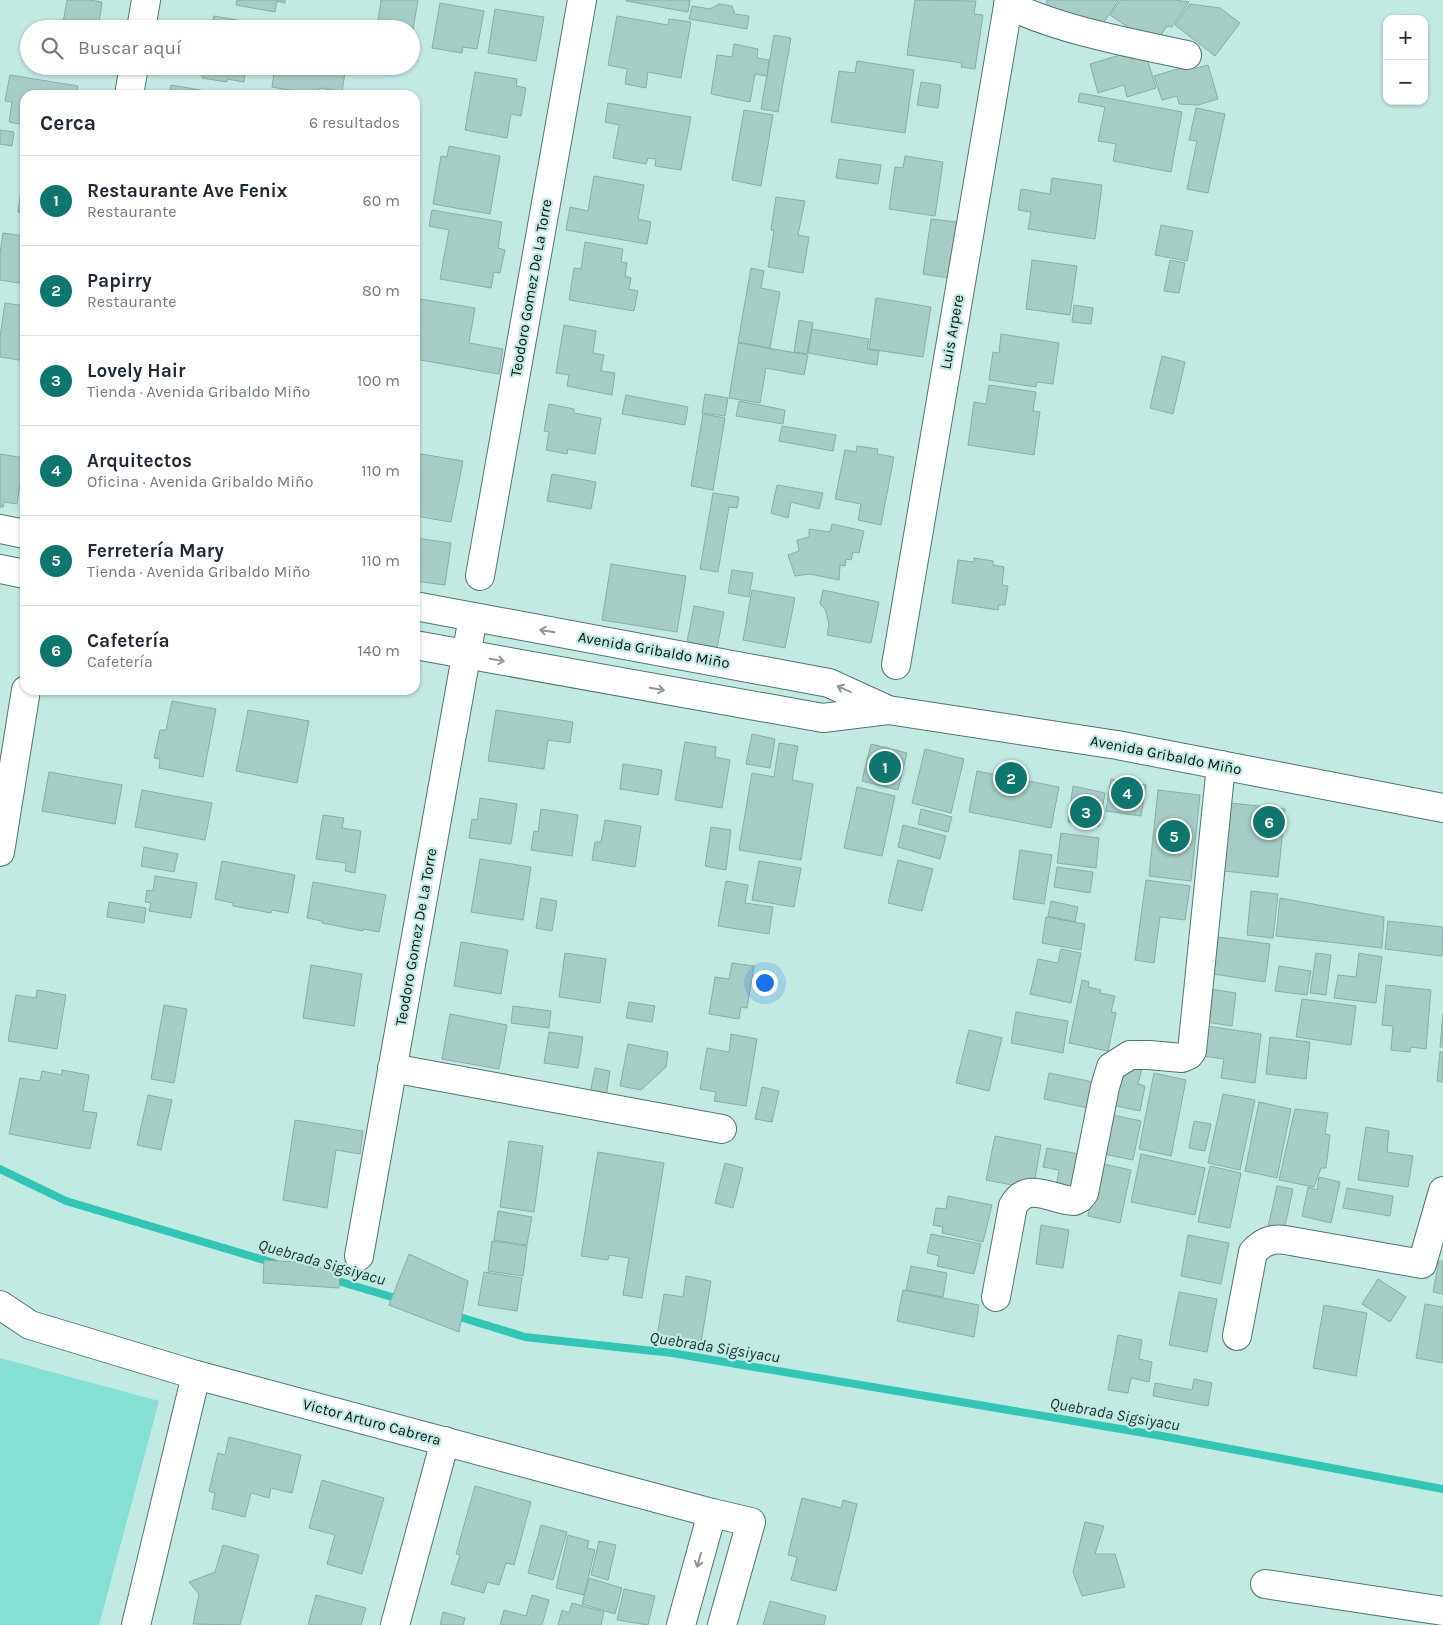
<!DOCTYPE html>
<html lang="es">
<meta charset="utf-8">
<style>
body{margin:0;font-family:Karla,sans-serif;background:#f2f2f3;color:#1f2937}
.controls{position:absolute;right:15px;top:15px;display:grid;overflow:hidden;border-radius:10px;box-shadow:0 1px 4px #0004}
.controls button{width:45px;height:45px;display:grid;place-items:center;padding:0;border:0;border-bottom:1px solid #e0e1e3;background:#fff;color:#1f2937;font:25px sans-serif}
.you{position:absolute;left:764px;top:982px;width:18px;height:18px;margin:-12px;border:4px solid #fff;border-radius:50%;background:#1a73e8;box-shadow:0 0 0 8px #1a73e833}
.badge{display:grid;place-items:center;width:32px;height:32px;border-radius:50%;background:#0f766e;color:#fff;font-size:16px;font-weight:700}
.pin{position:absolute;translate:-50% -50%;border:2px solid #fff;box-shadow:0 1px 5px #0006}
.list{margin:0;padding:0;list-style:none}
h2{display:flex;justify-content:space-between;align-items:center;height:65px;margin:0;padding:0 20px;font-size:21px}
h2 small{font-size:16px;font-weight:400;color:#747a83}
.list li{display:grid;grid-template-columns:32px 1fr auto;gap:15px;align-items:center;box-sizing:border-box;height:90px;padding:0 20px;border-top:1px solid #e0e1e3}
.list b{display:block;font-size:19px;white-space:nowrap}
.list p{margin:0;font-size:16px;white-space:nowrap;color:#747a83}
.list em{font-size:16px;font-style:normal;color:#747a83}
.icon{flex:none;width:28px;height:28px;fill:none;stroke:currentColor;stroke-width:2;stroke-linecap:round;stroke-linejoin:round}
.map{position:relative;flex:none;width:1443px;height:1625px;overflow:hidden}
.search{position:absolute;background:#fff;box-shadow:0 1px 4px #0004;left:20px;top:20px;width:400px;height:55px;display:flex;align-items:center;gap:12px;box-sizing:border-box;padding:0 18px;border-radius:28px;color:#747a83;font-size:19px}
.panel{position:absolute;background:#fff;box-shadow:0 1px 4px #0004;left:20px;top:90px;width:400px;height:605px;border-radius:15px}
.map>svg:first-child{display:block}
.green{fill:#86e0d3}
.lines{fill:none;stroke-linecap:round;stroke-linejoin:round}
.stream{stroke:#33c5b5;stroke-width:8}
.building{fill:#a5cdc6;stroke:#87aea8}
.street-casing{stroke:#507670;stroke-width:30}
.secondary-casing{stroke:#507670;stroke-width:30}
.street{stroke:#fff;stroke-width:28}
.secondary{stroke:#fff;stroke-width:28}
.oneway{stroke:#8f9695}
.labels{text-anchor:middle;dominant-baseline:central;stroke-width:4.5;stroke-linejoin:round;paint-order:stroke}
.street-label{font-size:15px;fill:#071614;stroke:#c1eae3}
.water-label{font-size:16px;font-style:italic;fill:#19312d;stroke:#c1eae3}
</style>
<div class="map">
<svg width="1443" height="1625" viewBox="0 0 1443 1625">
<rect width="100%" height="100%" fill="#c1eae3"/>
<!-- green -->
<path class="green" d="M0 1358 159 1401 99 1625H0Z"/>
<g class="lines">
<!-- stream -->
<g class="stream">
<path d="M0 1169 66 1201 274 1263"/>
<path d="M331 1279 402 1300"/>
<path d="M453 1315 525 1337 672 1353 1162 1436 1443 1489"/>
</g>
</g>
<!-- building -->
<g class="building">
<path d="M67 0H89L102 2 98 29H62Z"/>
<path d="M237 0H285V3L277 1 275 12 236 5Z"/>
<path d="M381 0H418L411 41V29H377Z"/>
<path d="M626 0H690L688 12 626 1Z"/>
<path d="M915 0 976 1 974 14 983 15 975 69 961 67 962 63 907 55Z"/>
<path d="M1047 0H1119L1097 32 1081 27 1046 3Z"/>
<path d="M1121 0H1175L1189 2 1172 27 1167 26 1157 41 1141 36 1110 15Z"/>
<path d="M440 3 484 11 477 49 463 47 462 53 432 48Z"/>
<path d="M719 4 732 6 735 14 749 16 747 29 689 19 692 6 710 9Z"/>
<path d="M1190 4 1220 8 1240 23 1215 56 1175 25Z"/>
<path d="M495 9 544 17 536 61 488 53Z"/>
<path d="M214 16 254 23 253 29H211Z"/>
<path d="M617 16 668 25 669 19 691 22 681 78 648 72 646 88 625 84 627 69 608 65Z"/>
<path d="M774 35 791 38 778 112 761 109Z"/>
<path d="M734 44 758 49 757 58 769 60 767 76 755 74 750 102 711 94 717 55 732 57Z"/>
<path d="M1130 52 1132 59 1146 55 1156 88 1127 97 1124 85 1098 93 1090 64Z"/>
<path d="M857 61 914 70 905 133 831 122 839 71 855 73Z"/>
<path d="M1191 65 1193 69 1208 65 1218 99 1198 105 1179 104 1177 96 1162 100 1154 76Z"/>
<path d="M180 66H246L244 82 227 79V82L202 78V75L179 70Z"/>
<path d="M275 66H346L342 92 320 88 319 95H317L272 87Z"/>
<path d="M475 72 517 79 516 86 526 88 521 116 511 114 507 138 465 130Z"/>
<path d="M10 75 78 86 77 95H25V125L9 122 12 102 5 101Z"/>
<path d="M921 82 941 85 938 108 917 105Z"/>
<path d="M171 85 229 95H169Z"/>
<path d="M1080 93 1182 112 1171 172 1113 161 1116 144 1098 141 1105 107 1078 102Z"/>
<path d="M608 103 691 117 681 170 655 166 656 159 648 158 646 164 613 158 619 125 605 122Z"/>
<path d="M1196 108 1225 114 1208 193 1187 189 1197 141 1189 140Z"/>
<path d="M744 110 773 115 761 186 732 180Z"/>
<path d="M0 130 14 132 12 146 0 144Z"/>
<path d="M449 146 500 156 490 214 433 204 441 156 447 157Z"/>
<path d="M905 156 943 162 935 216 889 209 895 167 903 168Z"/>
<path d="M839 159 881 165 878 184 836 178Z"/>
<path d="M23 176H25V213L18 212Z"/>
<path d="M594 176 644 185 638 219 651 222 647 244 566 230 570 207 588 211Z"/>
<path d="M1052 178 1102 185 1095 239 1028 229 1031 212 1018 210 1021 189 1050 194Z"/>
<path d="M776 197 805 201 798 235 809 237 803 273 768 267 774 231 771 230Z"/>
<path d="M432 210 502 222 498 248 505 250 500 273 494 272 491 288 440 279 449 230 429 226Z"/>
<path d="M931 219 957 222 949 278 923 274Z"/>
<path d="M1161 225 1193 231 1187 261 1155 255Z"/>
<path d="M3 233 25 236V284L0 280V253Z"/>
<path d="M585 242 623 249 621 262 627 263 625 276 631 278 629 289 638 291 634 311 569 300 574 268 581 269Z"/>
<path d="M1032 260 1077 266 1070 315 1026 309Z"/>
<path d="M1170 260 1185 263 1179 293 1164 291Z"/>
<path d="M751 268 764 271 761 288 780 292 770 348 738 342Z"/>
<path d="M876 298 931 307 923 357 869 349Z"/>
<path d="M420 299 475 308 469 343 503 349 499 374 415 359V325Z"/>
<path d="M5 303 25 306V361L0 357V337Z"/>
<path d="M1074 305 1093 308 1091 324 1072 322Z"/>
<path d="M799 320 813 323 807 354 794 352Z"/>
<path d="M564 325 596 331 593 353 604 355 601 371 615 373 612 395 567 386 569 375 556 373Z"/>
<path d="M812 329 869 339 867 349 879 351 877 365 808 353Z"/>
<path d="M1001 334 1059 343 1053 384 1037 382 1036 387 989 380 993 352 999 353Z"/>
<path d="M738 343 808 355 804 375 766 368 760 403 729 398Z"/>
<path d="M1162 356 1185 362 1173 414 1150 408Z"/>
<path d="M989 385 1036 392 1033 411 1040 412 1034 455 968 445 974 402 986 404Z"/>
<path d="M705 394 728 398 725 416 702 413Z"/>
<path d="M626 395 688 407 685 425 622 414Z"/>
<path d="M739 401 785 410 783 424 736 416Z"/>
<path d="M549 404 574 409V413L601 418 595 454 568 449 567 454 546 450 549 432 544 431Z"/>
<path d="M703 414 725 418 713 490 691 486Z"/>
<path d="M782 426 836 435 833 451 779 441Z"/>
<path d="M857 446 878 449 877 454 894 457 881 525 858 520 861 504 835 499 845 450 856 452Z"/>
<path d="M415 453 463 461 451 522 415 516Z"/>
<path d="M0 454 24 458 17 504 4 502 3 507H0Z"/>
<path d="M552 474 596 482 591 509 547 501Z"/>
<path d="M777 485 823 493 819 509 791 502 788 518 771 513Z"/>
<path d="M713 493 739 497 737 508 729 507 718 572 700 569Z"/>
<path d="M832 524 864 531 859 553 853 552 851 560 846 559 845 566 840 565 839 580 810 574 795 576 788 555 799 551 797 540 809 537V529L830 532Z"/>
<path d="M415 538 451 543 445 585 415 581Z"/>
<path d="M974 558 993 561V565L1004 567 1002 585 1008 586 1005 605H999L998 610 952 603 958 560 974 562Z"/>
<path d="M611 564 686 576 677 632 602 620Z"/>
<path d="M732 570 753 573 749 597 728 593Z"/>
<path d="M752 590 795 598 785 648 743 640Z"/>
<path d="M823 590 879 602 871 643 827 635 829 624 825 609 820 604Z"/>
<path d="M694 606 724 612 717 648 687 642Z"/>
<path d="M172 701 216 709 203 777 159 768 160 759 154 758 160 730H166Z"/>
<path d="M248 710 309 721 297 783 236 771Z"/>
<path d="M496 710 573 722 570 743 548 740 544 769 488 761Z"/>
<path d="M752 734 775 739 770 768 746 764Z"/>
<path d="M685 742 716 747 715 757 730 760 722 808 675 800Z"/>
<path d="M779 743 798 746 792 780 813 784 801 860 739 850 752 773 774 777Z"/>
<path d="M871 744 907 753 898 790 862 781Z"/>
<path d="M925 749 964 759 951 813 912 803Z"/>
<path d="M623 764 662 770 658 795 620 789Z"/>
<path d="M977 771 1059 787 1051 828 969 812Z"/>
<path d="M49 772 122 785 115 824 42 811Z"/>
<path d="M1111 779 1146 785 1141 816 1106 811Z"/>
<path d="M1073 786 1105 793 1099 826 1068 822Z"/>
<path d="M857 787 895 796 882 856 844 848Z"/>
<path d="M142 790 212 803 205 840 135 827Z"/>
<path d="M1158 790 1200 795 1191 881 1149 876Z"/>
<path d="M480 798 517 804 511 844 469 838 472 819 477 820Z"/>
<path d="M1231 803 1285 809 1278 877 1224 871Z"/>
<path d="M541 809 578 815 572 856 531 850 534 831 538 832Z"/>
<path d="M921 809 952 817 948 832 918 824Z"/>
<path d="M323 815 344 818 342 828 361 831 355 873 345 871 346 863 316 859Z"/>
<path d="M605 820 641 826 635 867 592 860 595 842H601Z"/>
<path d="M903 825 946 836 940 859 898 847Z"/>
<path d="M711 827 731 830 726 870 705 866Z"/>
<path d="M1061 833 1099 838 1096 868 1057 863Z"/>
<path d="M144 847 178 854 174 872 141 866Z"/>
<path d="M1020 850 1052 855 1044 904 1013 899Z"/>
<path d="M480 859 531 867 523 920 471 912Z"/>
<path d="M898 860 933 869 922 911 888 903Z"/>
<path d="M222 861 295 875 288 913 272 910 271 913 233 906V903L215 899Z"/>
<path d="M759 861 801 868 794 907 752 900Z"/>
<path d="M1057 867 1093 872 1090 893 1054 887Z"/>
<path d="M155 876 197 883 191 918 149 911 151 903 145 902 147 890 153 891Z"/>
<path d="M1146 880 1190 886 1185 920 1160 917 1154 963 1135 960Z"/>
<path d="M726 881 748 885 745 903 773 907 769 934 718 926Z"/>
<path d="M313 882 386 895 379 932 363 929V931L322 923V921L307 918Z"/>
<path d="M1251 891 1278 894 1273 938 1247 935Z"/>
<path d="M541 898 557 901 552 931 536 928Z"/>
<path d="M1280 898 1384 917 1382 948 1276 936Z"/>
<path d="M1051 901 1078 907 1075 922 1048 916Z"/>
<path d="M109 902 146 908 144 923 107 917Z"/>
<path d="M1046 917 1085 924 1081 950 1042 943Z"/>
<path d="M1388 921 1443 927 1442 956 1385 949Z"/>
<path d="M1218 937 1270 944 1265 982 1213 974Z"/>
<path d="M461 942 508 950 501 994 454 986Z"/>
<path d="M1061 949 1081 953 1071 1003 1030 994 1038 959 1058 963Z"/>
<path d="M565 953 606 959 600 1003 559 997Z"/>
<path d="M1316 953 1331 955 1326 995 1310 993Z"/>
<path d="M1359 953 1382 957 1376 1003 1334 998 1338 975 1356 977Z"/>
<path d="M732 963 754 966 747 1008 741 1007 739 1019 709 1014 715 977 729 979Z"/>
<path d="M311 965 362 974 354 1026 303 1018Z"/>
<path d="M1279 966 1311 971 1307 995 1275 991Z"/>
<path d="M1082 980 1089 982 1088 987 1101 990 1100 993 1115 996 1111 1012 1116 1013 1108 1051 1069 1043Z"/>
<path d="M1386 985 1431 990 1426 1049 1411 1047 1410 1052 1391 1050 1393 1026 1382 1025Z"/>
<path d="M1210 989 1236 993 1232 1026 1206 1022Z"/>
<path d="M37 990 66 995 57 1049 8 1041 16 995 36 998Z"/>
<path d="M1302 999 1356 1006 1351 1045 1296 1037Z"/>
<path d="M629 1002 655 1006 652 1022 626 1018Z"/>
<path d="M164 1005 187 1009 174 1083 151 1079Z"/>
<path d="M513 1006 551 1011 549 1028 511 1023Z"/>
<path d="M1016 1012 1068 1021 1063 1053 1011 1043Z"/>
<path d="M450 1014 507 1025 499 1069 442 1059Z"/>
<path d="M1443 1014V1047H1440Z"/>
<path d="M1207 1026 1261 1034 1255 1083 1221 1078 1224 1059 1203 1056Z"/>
<path d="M969 1030 1002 1038 989 1091 956 1083Z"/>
<path d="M549 1032 583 1037 578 1068 544 1063Z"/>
<path d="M731 1034 757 1039 746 1106 714 1101 716 1092 700 1089 707 1048 729 1052Z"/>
<path d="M1270 1037 1310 1042 1306 1079 1266 1074Z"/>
<path d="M628 1044 668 1052 666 1067 641 1090 620 1086Z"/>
<path d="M1440 1052H1443V1082L1437 1081Z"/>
<path d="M1121 1064 1142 1068 1138 1084 1145 1086 1140 1111 1112 1105Z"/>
<path d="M595 1068 610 1071 606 1097 590 1094Z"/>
<path d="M62 1070 89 1075 83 1111 97 1113 90 1149 9 1134 20 1078 40 1081 42 1071 62 1075Z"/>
<path d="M1049 1073 1093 1082 1088 1108 1044 1099Z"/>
<path d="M1154 1073 1186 1080 1171 1156 1139 1149Z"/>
<path d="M762 1087 779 1091 772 1122 755 1119Z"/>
<path d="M1223 1094 1255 1100 1240 1170 1208 1163Z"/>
<path d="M148 1095 172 1100 161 1150 137 1145Z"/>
<path d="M1259 1102 1291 1109 1277 1178 1245 1171Z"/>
<path d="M1295 1109 1328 1113 1325 1134 1330 1135 1326 1168H1321L1314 1187 1279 1180Z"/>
<path d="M1108 1114 1141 1121 1133 1160 1099 1153Z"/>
<path d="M295 1120 363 1131 360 1154 336 1150 327 1208 283 1200Z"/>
<path d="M1194 1121 1211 1124 1205 1151 1189 1148Z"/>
<path d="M1366 1127 1389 1131 1387 1152 1413 1156 1408 1187 1358 1180Z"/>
<path d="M995 1136 1041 1145 1033 1189 986 1180Z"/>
<path d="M509 1141 543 1146 534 1212 500 1207Z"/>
<path d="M1047 1148 1079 1154 1071 1198 1055 1195 1059 1170 1043 1167Z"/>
<path d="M598 1152 664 1163 642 1298 623 1295 629 1258 609 1255 608 1260 581 1256Z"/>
<path d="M1141 1154 1205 1168 1195 1215 1131 1202Z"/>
<path d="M725 1163 743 1168 733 1208 715 1203Z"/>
<path d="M1099 1163 1131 1170 1120 1223 1088 1216Z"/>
<path d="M1210 1166 1241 1173 1230 1228 1198 1222Z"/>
<path d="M1319 1177 1340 1182 1331 1223 1302 1216 1308 1187 1317 1190Z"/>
<path d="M1277 1186 1293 1189 1284 1231 1268 1227Z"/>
<path d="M1347 1188 1393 1196 1390 1216 1343 1208Z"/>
<path d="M948 1196 992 1205 983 1242 942 1233 943 1227 933 1225 936 1208 946 1209Z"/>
<path d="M498 1211 532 1217 527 1245 494 1240Z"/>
<path d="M1041 1225 1069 1230 1063 1268 1036 1264Z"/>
<path d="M931 1234 981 1244 974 1274 937 1266 939 1256 927 1253Z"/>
<path d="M1188 1235 1229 1243 1221 1284 1181 1276Z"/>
<path d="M492 1241 527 1246 523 1276 488 1271Z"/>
<path d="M409 1254 468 1281 459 1332 389 1305Z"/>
<path d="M264 1260 310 1263V1267L340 1269 339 1288 263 1283Z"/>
<path d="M1439 1261H1443V1294L1433 1292Z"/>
<path d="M911 1266 947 1273 943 1297 906 1290Z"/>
<path d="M484 1272 522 1278 517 1311 478 1305Z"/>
<path d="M686 1276 711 1281 700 1349 656 1342 664 1294 683 1297Z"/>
<path d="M1378 1279 1406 1297 1390 1322 1362 1304Z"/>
<path d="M903 1290 979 1305 974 1337 897 1321Z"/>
<path d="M1179 1292 1217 1299 1207 1352 1169 1345Z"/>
<path d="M1425 1304 1443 1307V1363L1416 1358Z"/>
<path d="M1324 1305 1367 1313 1356 1376 1313 1368Z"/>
<path d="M1118 1335 1142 1340 1139 1359 1152 1362 1149 1382 1131 1378 1128 1393 1108 1390Z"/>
<path d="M1194 1379 1212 1383 1208 1406 1153 1396 1155 1383 1192 1390Z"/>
<path d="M229 1437 301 1455 292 1493 271 1488 269 1498 251 1493 245 1517 212 1509 215 1493 209 1491 218 1453 225 1455Z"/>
<path d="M322 1480 384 1498 362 1574 327 1564 335 1535 309 1528Z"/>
<path d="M475 1486 531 1502 514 1565 506 1563 499 1585 487 1582 484 1593 451 1584 460 1555 456 1554Z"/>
<path d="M802 1498 841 1508 843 1500 857 1504 836 1591 791 1580 797 1557 788 1555Z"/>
<path d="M1085 1522 1104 1526 1095 1554H1115L1125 1587 1082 1596 1073 1572Z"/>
<path d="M541 1525 567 1532 553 1580 528 1573Z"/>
<path d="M568 1535 589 1541 587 1548 595 1550 584 1595 556 1588Z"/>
<path d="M599 1541 616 1545 608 1580 591 1575Z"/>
<path d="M223 1545 259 1555 240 1625 193 1624 199 1594 189 1582 215 1572Z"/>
<path d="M589 1578 622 1588 615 1614 582 1604Z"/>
<path d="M624 1589 655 1596 648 1625 617 1620Z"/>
<path d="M316 1595 366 1608 361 1625H308Z"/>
<path d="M532 1595 549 1600 542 1625H500L504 1610 526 1616Z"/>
<path d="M770 1601 826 1616 824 1625H763Z"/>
<path d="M572 1603 604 1612 601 1625H558L562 1610 569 1613Z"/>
<path d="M443 1612 465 1618 463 1625H440Z"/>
</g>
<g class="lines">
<defs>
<g id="street">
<path d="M1008 5C1064 31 1126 42 1187 55"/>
<path d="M141 29 146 0"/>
<path d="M129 95 134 66"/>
<path d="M480 576 582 0"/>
<path d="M896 665 1009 0"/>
<path d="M0 852 26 690"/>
<path d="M392 1068 722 1129"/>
<path d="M359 1256 473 617"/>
<path d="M996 1297 1013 1206C1027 1180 1052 1200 1074 1201L1080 1198 1084 1193 1105 1087 1111 1067 1130 1055H1149L1182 1058 1189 1055 1192 1051 1221 765"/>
<path d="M0 1305 30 1325 196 1375 712 1513 751 1522 722 1625"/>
<path d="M1237 1336 1253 1252C1263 1242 1271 1238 1285 1240L1422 1264 1443 1191"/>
<path d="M1265 1584 1443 1611"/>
<path d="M136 1625 196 1375"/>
<path d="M395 1625 445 1441"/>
<path d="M681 1625 712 1513"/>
</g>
<g id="secondary">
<path d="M0 529 25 534"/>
<path d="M0 569 25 574"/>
<path d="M415 606 829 683 888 710 1117 745 1443 808"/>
<path d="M415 645 823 718 888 710"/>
</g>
</defs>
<!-- street casing -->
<use href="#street" class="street-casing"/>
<!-- secondary casing -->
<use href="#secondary" class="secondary-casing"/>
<!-- street -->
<use href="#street" class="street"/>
<!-- secondary -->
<use href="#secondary" class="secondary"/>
</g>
<!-- one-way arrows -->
<defs><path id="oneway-shaft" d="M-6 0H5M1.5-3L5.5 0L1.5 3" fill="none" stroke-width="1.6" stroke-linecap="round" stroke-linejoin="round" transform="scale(1.25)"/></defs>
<g class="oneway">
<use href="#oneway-shaft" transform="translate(547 631) rotate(-170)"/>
<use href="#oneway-shaft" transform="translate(497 660) rotate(10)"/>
<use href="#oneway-shaft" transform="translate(657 689) rotate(10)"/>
<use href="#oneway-shaft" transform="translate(844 689) rotate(-156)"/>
<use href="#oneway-shaft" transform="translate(699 1560) rotate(106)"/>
</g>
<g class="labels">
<!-- street labels -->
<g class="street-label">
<text transform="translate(531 288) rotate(-80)">Teodoro Gomez De La Torre</text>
<text transform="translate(952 332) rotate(-80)">Luis Arpere</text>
<text transform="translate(654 650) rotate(10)">Avenida Gribaldo Miño</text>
<text transform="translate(1166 755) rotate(11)">Avenida Gribaldo Miño</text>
<text transform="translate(416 937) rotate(-80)">Teodoro Gomez De La Torre</text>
<text transform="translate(372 1422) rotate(15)">Victor Arturo Cabrera</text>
</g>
<!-- water labels -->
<g class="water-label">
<text transform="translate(322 1262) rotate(16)">Quebrada Sigsiyacu</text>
<text transform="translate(715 1347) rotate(9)">Quebrada Sigsiyacu</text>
<text transform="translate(1115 1414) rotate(10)">Quebrada Sigsiyacu</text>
</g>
</g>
</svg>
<div class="controls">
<button>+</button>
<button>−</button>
</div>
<div class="you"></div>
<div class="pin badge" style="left:885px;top:767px">1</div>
<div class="pin badge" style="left:1011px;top:778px">2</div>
<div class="pin badge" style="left:1086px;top:812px">3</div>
<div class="pin badge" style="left:1127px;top:793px">4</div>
<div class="pin badge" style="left:1174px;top:836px">5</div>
<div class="pin badge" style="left:1269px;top:822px">6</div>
<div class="search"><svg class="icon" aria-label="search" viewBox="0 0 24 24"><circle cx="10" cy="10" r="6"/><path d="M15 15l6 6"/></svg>Buscar aquí</div>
<section class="panel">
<h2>Cerca<small>6 resultados</small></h2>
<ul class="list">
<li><span class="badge">1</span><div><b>Restaurante Ave Fenix</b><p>Restaurante</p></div><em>60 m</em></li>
<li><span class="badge">2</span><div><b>Papirry</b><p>Restaurante</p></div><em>80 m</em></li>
<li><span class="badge">3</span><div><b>Lovely Hair</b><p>Tienda · Avenida Gribaldo Miño</p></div><em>100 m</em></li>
<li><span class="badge">4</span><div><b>Arquitectos</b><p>Oficina · Avenida Gribaldo Miño</p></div><em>110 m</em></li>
<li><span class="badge">5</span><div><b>Ferretería Mary</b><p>Tienda · Avenida Gribaldo Miño</p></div><em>110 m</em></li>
<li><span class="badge">6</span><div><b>Cafetería</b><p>Cafetería</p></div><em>140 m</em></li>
</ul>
</section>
</div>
